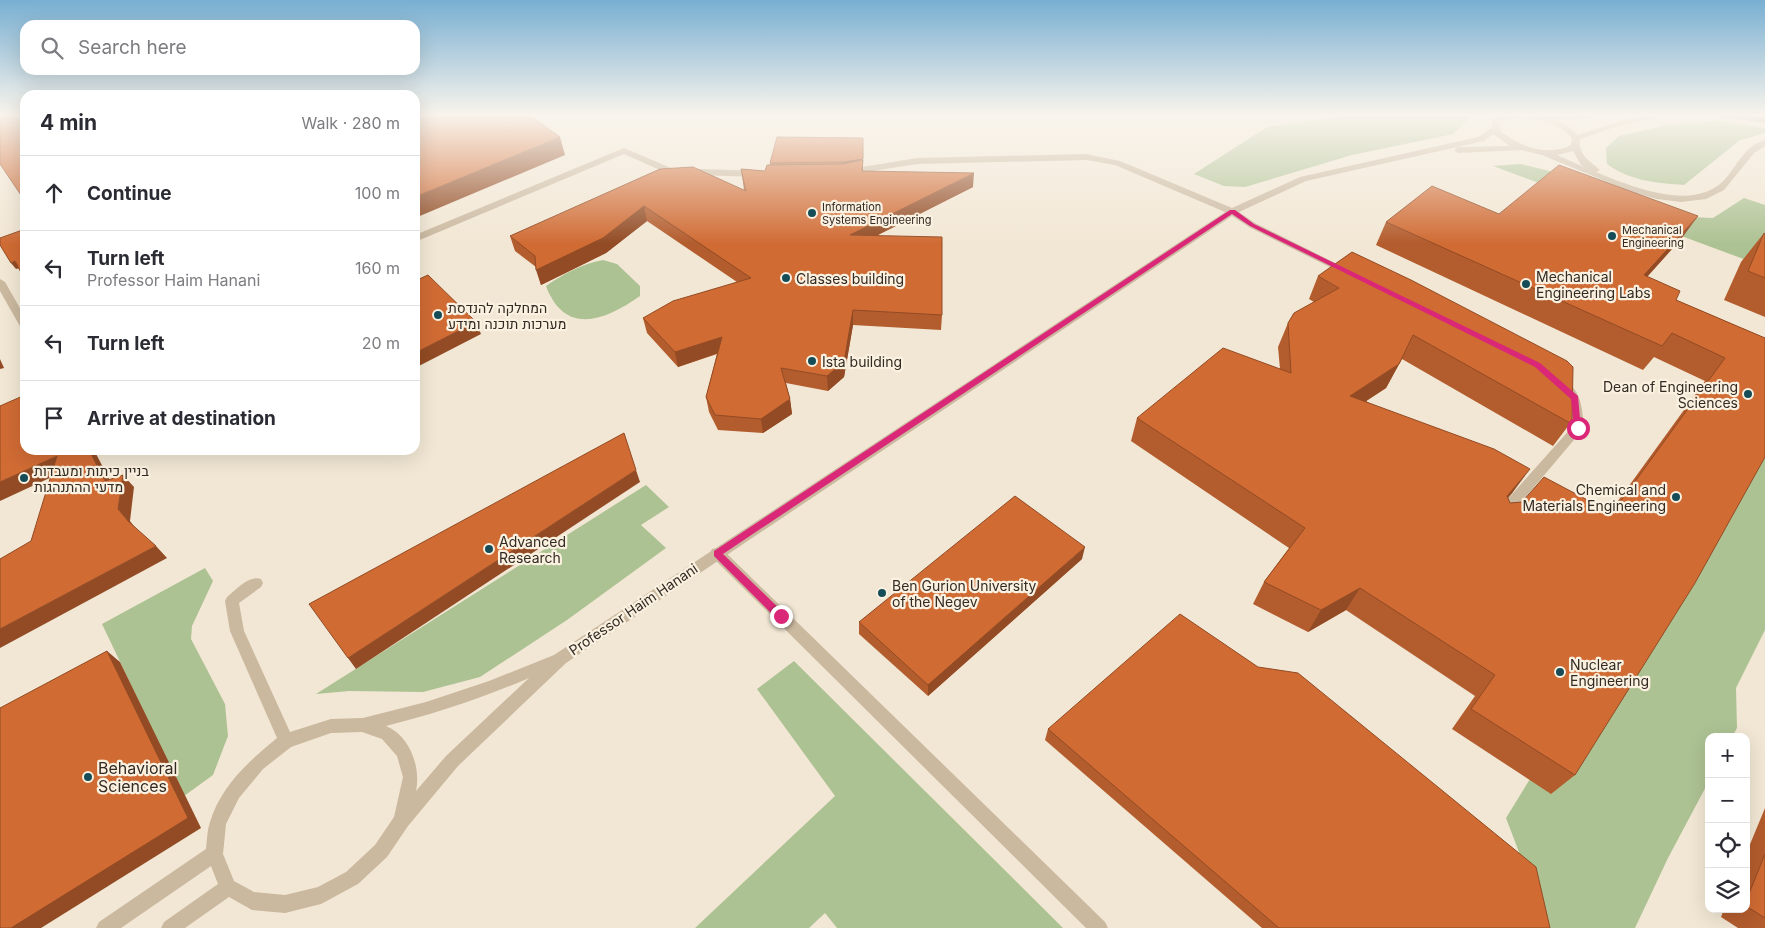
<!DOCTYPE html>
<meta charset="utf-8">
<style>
body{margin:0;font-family:Inter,Heebo,sans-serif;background:#f2f2f3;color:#2b2b33}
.controls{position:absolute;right:15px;bottom:15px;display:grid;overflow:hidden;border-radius:10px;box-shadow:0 5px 20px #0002}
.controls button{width:45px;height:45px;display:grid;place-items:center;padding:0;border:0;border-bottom:1px solid #e1e1e2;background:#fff;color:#2b2b33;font:25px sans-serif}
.stop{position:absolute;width:15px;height:15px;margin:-11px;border:4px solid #db2777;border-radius:50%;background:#fff}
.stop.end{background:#db2777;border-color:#fff;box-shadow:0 1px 5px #0008}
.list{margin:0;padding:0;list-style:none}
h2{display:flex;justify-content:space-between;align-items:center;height:65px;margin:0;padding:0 20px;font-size:21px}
h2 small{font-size:16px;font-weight:400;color:#7c7c81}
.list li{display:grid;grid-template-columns:32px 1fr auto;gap:15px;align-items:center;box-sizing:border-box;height:75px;padding:0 20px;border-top:1px solid #e1e1e2}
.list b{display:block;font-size:19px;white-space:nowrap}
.list p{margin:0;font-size:16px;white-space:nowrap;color:#7c7c81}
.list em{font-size:16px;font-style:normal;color:#7c7c81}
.icon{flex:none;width:28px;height:28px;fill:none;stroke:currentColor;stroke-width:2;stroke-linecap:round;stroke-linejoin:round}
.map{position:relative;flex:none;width:1765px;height:928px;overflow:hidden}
.search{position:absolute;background:#fff;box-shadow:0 5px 20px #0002;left:20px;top:20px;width:400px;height:55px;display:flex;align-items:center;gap:12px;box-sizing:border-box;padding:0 18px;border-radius:15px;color:#7c7c81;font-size:19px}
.panel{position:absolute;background:#fff;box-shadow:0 5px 20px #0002;left:20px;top:90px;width:400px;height:365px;border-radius:15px}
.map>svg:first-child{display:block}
.green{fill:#adc293}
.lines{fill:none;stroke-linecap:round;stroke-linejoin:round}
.service{fill:#cab89f;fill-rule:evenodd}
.minor{fill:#cab89f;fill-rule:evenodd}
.secondary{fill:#9e8671;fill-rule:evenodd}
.wall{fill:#b35c2d}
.shaded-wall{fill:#924b24}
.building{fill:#d06b34;stroke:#924b24}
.route{fill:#db2777}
.poi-dot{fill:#164c57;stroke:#faf1e0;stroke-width:2}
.labels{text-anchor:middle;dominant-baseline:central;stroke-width:4.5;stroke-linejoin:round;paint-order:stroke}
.far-poi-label{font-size:11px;fill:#332a23;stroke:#faf1e0;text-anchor:start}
.poi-label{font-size:14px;fill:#332a23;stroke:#faf1e0;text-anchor:start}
.street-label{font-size:14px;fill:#332a23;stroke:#faf1e0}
.near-poi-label{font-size:16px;fill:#332a23;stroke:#faf1e0;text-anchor:start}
</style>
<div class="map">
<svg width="1765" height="928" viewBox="0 0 1765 928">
<rect width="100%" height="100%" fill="#f2e7d4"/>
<!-- green -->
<g class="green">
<path d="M1364 114H1468L1471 117 1453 134 1352 155 1245 187 1224 186 1194 174 1267 127Z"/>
<path d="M1719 121 1765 128V133L1740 140 1684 185C1657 183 1630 181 1607 164L1606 148 1619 136 1669 125Z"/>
<path d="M1521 164 1561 174 1667 216 1713 218 1744 198 1765 205V267L1493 166Z"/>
<path d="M603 260 617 264 640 286V296C606 320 565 337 546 286 563 274 582 264 603 260Z"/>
<path d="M1765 397V630L1736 688 1737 728 1732 737H1709V781L1668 858 1635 928H1548L1506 818Z"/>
<path d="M646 485 669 507 641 525 666 548 567 620 480 677 423 692 349 691 316 694Z"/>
<path d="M205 568 213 581 192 626 191 639 225 704 228 736 213 775 184 796 102 624Z"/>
<path d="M794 661 1063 928H837L825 913 809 928H695L835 796 757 689Z"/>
</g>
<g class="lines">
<!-- service -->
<path class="service" d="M717 548 722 549 1105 922 1108 928H1086L712 557 710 553 712 549Z"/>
<!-- minor -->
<g class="minor">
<path d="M1506 114H1537L1546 116 1597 114 1593 117 1557 120 1567 125 1578 135C1608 124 1640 114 1672 114L1612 128 1580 139C1578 155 1590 161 1600 170L1596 172C1632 187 1697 214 1727 177 1739 162 1745 146 1765 140V146L1754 153 1724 190 1706 199 1681 202 1657 199 1629 191 1542 155 1521 150 1458 153 1454 150 1458 147 1510 146 1493 134 1484 141 1306 181 1239 212 1255 223 1353 272 1348 275 1344 274 1249 227 1232 216 566 663 458 766 408 826 387 857 358 884 321 904 285 913 252 910 229 897 185 928H161L164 922 218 884 211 866 121 928H96L99 922 206 849C207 840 207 831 210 822 221 786 249 761 277 738L230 631 225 601 227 597C236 590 249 575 261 579L263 583 261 587 239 603 244 631 290 732 331 719 363 718 426 702 489 681 554 655 1225 212 1115 165 1086 160 917 164 847 175 844 174V170L917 158 1086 154 1120 161 1232 208 1300 177 1478 137 1492 127V120L1497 116ZM1518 117C1538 119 1558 122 1572 138L1571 145C1547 157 1522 147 1501 132L1499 123 1503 120ZM1573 151 1581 165 1586 168 1557 155ZM529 678 446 756 416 791C421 767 410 736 386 726 435 714 482 698 529 678ZM362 732 382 739 397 756 403 777 394 817 375 845 346 872 318 887 285 895 254 892 234 881 223 854 226 824 239 798 263 769 291 747 331 733Z"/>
<path d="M624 148 671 168 757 171 762 174 757 177 669 174 624 154 415 242V235Z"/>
<path d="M0 279 5 282 25 317V330L21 328 0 291Z"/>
<path d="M1560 380C1582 386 1582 409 1584 428L1508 518H1498L1496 514 1498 510 1572 427 1569 399 1554 384Z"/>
</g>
<!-- secondary -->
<path class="secondary" d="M1717 114H1741L1765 117V123L1721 117Z"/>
</g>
<!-- wall -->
<g class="wall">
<path d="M863 138V171L973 187 878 235 942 315 941 330 853 325 844 377 828 391 786 383 790 399 792 414 763 433 718 430 709 412 706 397 717 354 678 367 647 333 643 318 737 282 647 221 606 253 541 285 536 267 515 251 510 236 660 169 744 190 741 169 765 171 770 164V163Z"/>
<path d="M1499 214 1698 216 1681 239 1647 277 1676 300 1765 338 1575 775 1551 794 1452 729 1475 696 1346 610 1308 632 1253 604 1264 582 1289 548 1131 441 1137 418 1280 369 1278 347 1288 323 1314 302 1309 299 1318 276 1572 421 1553 446 1402 359 1386 388 1366 401 1513 492 1508 498 1510 503 1610 512 1705 381 1654 357 1643 370 1376 245 1386 222Z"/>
<path d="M1764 233 1765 234V317L1724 300 1741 262Z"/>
<path d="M1082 559 928 696 859 634V622Z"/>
<path d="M1048 729 1550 928H1262L1045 740Z"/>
<path d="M1765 808V928H1738L1721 917 1724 909H1746V854Z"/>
</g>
<!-- shaded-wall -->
<g class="shaded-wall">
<path d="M560 137 565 155 415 218V197Z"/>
<path d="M863 138V165L843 168V162Z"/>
<path d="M974 173 973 187 850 249V235Z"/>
<path d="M644 206 647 221 606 253 541 285 536 270Z"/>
<path d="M1698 216 1681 239 1627 299 1644 275Z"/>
<path d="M15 261 20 268 16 269 11 263Z"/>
<path d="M853 310V325L844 377 828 391 827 376Z"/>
<path d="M476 322 481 334 415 368V353Z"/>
<path d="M722 337 724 351 678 367 675 352Z"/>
<path d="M0 359 4 368 0 369Z"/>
<path d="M1399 364 1386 388 1339 419 1350 396Z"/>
<path d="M790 399 792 414 763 433 761 419Z"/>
<path d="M89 450H94L117 494 105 481Z"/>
<path d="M57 456 69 469 0 501V482Z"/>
<path d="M1530 469 1513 492 1490 519 1507 496Z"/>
<path d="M636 470 640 482 356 669 348 658Z"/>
<path d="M123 475 134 487 130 521 139 533 128 521 118 509Z"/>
<path d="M156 546 167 558 0 648V629Z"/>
<path d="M1085 547 1082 559 928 696V685Z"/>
<path d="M1360 588 1346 610 1308 632 1321 610Z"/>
<path d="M107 651 120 662 201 828 41 928H11Z"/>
</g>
<!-- building -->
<g class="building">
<path d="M0 114H25V201L0 164Z"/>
<path d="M415 114H528L560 137 415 197Z"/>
<path d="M777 137 863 138V159L843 162 770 163Z"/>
<path d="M863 160 862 171 974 173 850 235 942 237V315L853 310 844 362 827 376 781 368 790 399 761 419 715 415 706 397 722 337 675 352 643 318 673 301 751 278 644 206 603 238 536 270 535 256 510 236 660 169 693 167 746 191 741 169 765 171 767 165 843 164Z"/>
<path d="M1559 165 1698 216 1644 275 1680 291 1676 300 1765 338V457L1695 583 1575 775 1471 709 1495 675 1360 588 1321 610 1264 582 1305 528 1137 418 1223 348 1291 373 1288 323 1294 313 1339 288 1318 276 1352 252 1411 280 1567 361 1573 367 1572 421 1570 423 1413 335 1399 364 1350 396 1494 449 1530 469 1507 496 1510 503 1522 502 1544 477 1612 513 1725 358 1672 333 1662 346 1386 222 1432 186 1499 214Z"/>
<path d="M25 229V280L15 261 11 263 0 245V238Z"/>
<path d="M1764 233 1765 234V278L1748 271Z"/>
<path d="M428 275 476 322 415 353V281Z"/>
<path d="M25 395V450H89L105 481 123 475 118 509 128 521 156 546 0 629V559L31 541 57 456 0 482V406Z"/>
<path d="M624 433 636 470 348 658 309 604Z"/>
<path d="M1015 496 1085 547 928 685 859 622Z"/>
<path d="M1180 614 1258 667 1298 673 1536 867 1550 928H1279L1048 729Z"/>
<path d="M107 651 188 818 11 928H0V708Z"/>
<path d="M1765 854V918L1746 906V901Z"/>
</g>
<!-- sky -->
<linearGradient id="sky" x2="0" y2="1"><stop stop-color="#78afd2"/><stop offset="0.47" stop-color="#f9f4ec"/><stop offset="1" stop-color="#f9f4ec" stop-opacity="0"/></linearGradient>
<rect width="1765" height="244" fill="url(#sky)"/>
<!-- route -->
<path class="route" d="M1230 210H1235L1254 224 1540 363 1578 396 1581 430 1578 431 1574 428 1571 399 1535 367 1250 226 1232 214 723 554 784 613V619H777L714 556V551Z"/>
<!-- markers -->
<g class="poi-dot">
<circle cx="812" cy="213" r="5"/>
<circle cx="1612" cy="236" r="5"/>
<circle cx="786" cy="278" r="5"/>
<circle cx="1526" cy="284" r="5"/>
<circle cx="438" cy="315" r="5"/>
<circle cx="812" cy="361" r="5"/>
<circle cx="1748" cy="394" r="5"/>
<circle cx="24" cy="478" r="5"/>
<circle cx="1676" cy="497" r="5"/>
<circle cx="489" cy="549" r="5"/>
<circle cx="882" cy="593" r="5"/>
<circle cx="1560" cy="672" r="5"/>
<circle cx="88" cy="777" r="5"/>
</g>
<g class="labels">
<!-- far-poi labels -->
<g class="far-poi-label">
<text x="822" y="207">Information<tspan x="822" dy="13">Systems Engineering</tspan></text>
<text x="1622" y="230">Mechanical<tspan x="1622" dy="13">Engineering</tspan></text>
</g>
<!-- poi labels -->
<g class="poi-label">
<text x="1536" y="276">Mechanical<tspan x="1536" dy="16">Engineering Labs</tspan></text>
<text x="796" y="278">Classes building</text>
<text x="448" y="307">המחלקה להנדסת<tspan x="448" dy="16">מערכות תוכנה ומידע</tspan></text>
<text x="822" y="361">Ista building</text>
<text x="1738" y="386" text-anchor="end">Dean of Engineering<tspan x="1738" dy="16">Sciences</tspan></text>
<text x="34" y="470">בניין כיתות ומעבדות<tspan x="34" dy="16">מדעי ההתנהגות</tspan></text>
<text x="1666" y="489" text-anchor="end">Chemical and<tspan x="1666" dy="16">Materials Engineering</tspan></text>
<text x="499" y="541">Advanced<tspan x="499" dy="16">Research</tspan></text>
<text x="892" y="585">Ben Gurion University<tspan x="892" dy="16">of the Negev</tspan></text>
<text x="1570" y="664">Nuclear<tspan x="1570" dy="16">Engineering</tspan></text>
</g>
<!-- street labels -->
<g class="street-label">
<text transform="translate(633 609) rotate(-34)">Professor Haim Hanani</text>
</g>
<!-- near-poi labels -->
<g class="near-poi-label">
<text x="98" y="768">Behavioral<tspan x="98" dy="18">Sciences</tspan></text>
</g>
</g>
</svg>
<div class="controls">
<button>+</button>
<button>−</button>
<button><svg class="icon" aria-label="locate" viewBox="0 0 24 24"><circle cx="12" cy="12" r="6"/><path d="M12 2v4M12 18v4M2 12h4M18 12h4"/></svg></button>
<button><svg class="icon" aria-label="layers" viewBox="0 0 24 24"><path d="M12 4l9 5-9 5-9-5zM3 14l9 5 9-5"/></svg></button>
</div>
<div class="stop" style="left:1578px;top:428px"></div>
<div class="stop end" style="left:781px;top:616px"></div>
<div class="search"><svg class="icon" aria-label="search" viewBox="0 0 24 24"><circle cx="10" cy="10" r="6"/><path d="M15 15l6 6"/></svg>Search here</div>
<section class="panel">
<h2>4 min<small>Walk · 280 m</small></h2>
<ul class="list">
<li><svg class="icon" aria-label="ahead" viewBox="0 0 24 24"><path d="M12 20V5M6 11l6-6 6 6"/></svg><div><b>Continue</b></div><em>100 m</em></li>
<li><svg class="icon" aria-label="left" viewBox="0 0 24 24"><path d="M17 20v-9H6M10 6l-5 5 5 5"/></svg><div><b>Turn left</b><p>Professor Haim Hanani</p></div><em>160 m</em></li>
<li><svg class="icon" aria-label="left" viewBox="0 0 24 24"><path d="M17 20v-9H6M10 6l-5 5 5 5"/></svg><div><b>Turn left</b></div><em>20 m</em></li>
<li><svg class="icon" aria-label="arrive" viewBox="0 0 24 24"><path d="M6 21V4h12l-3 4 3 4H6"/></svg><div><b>Arrive at destination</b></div></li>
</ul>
</section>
</div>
